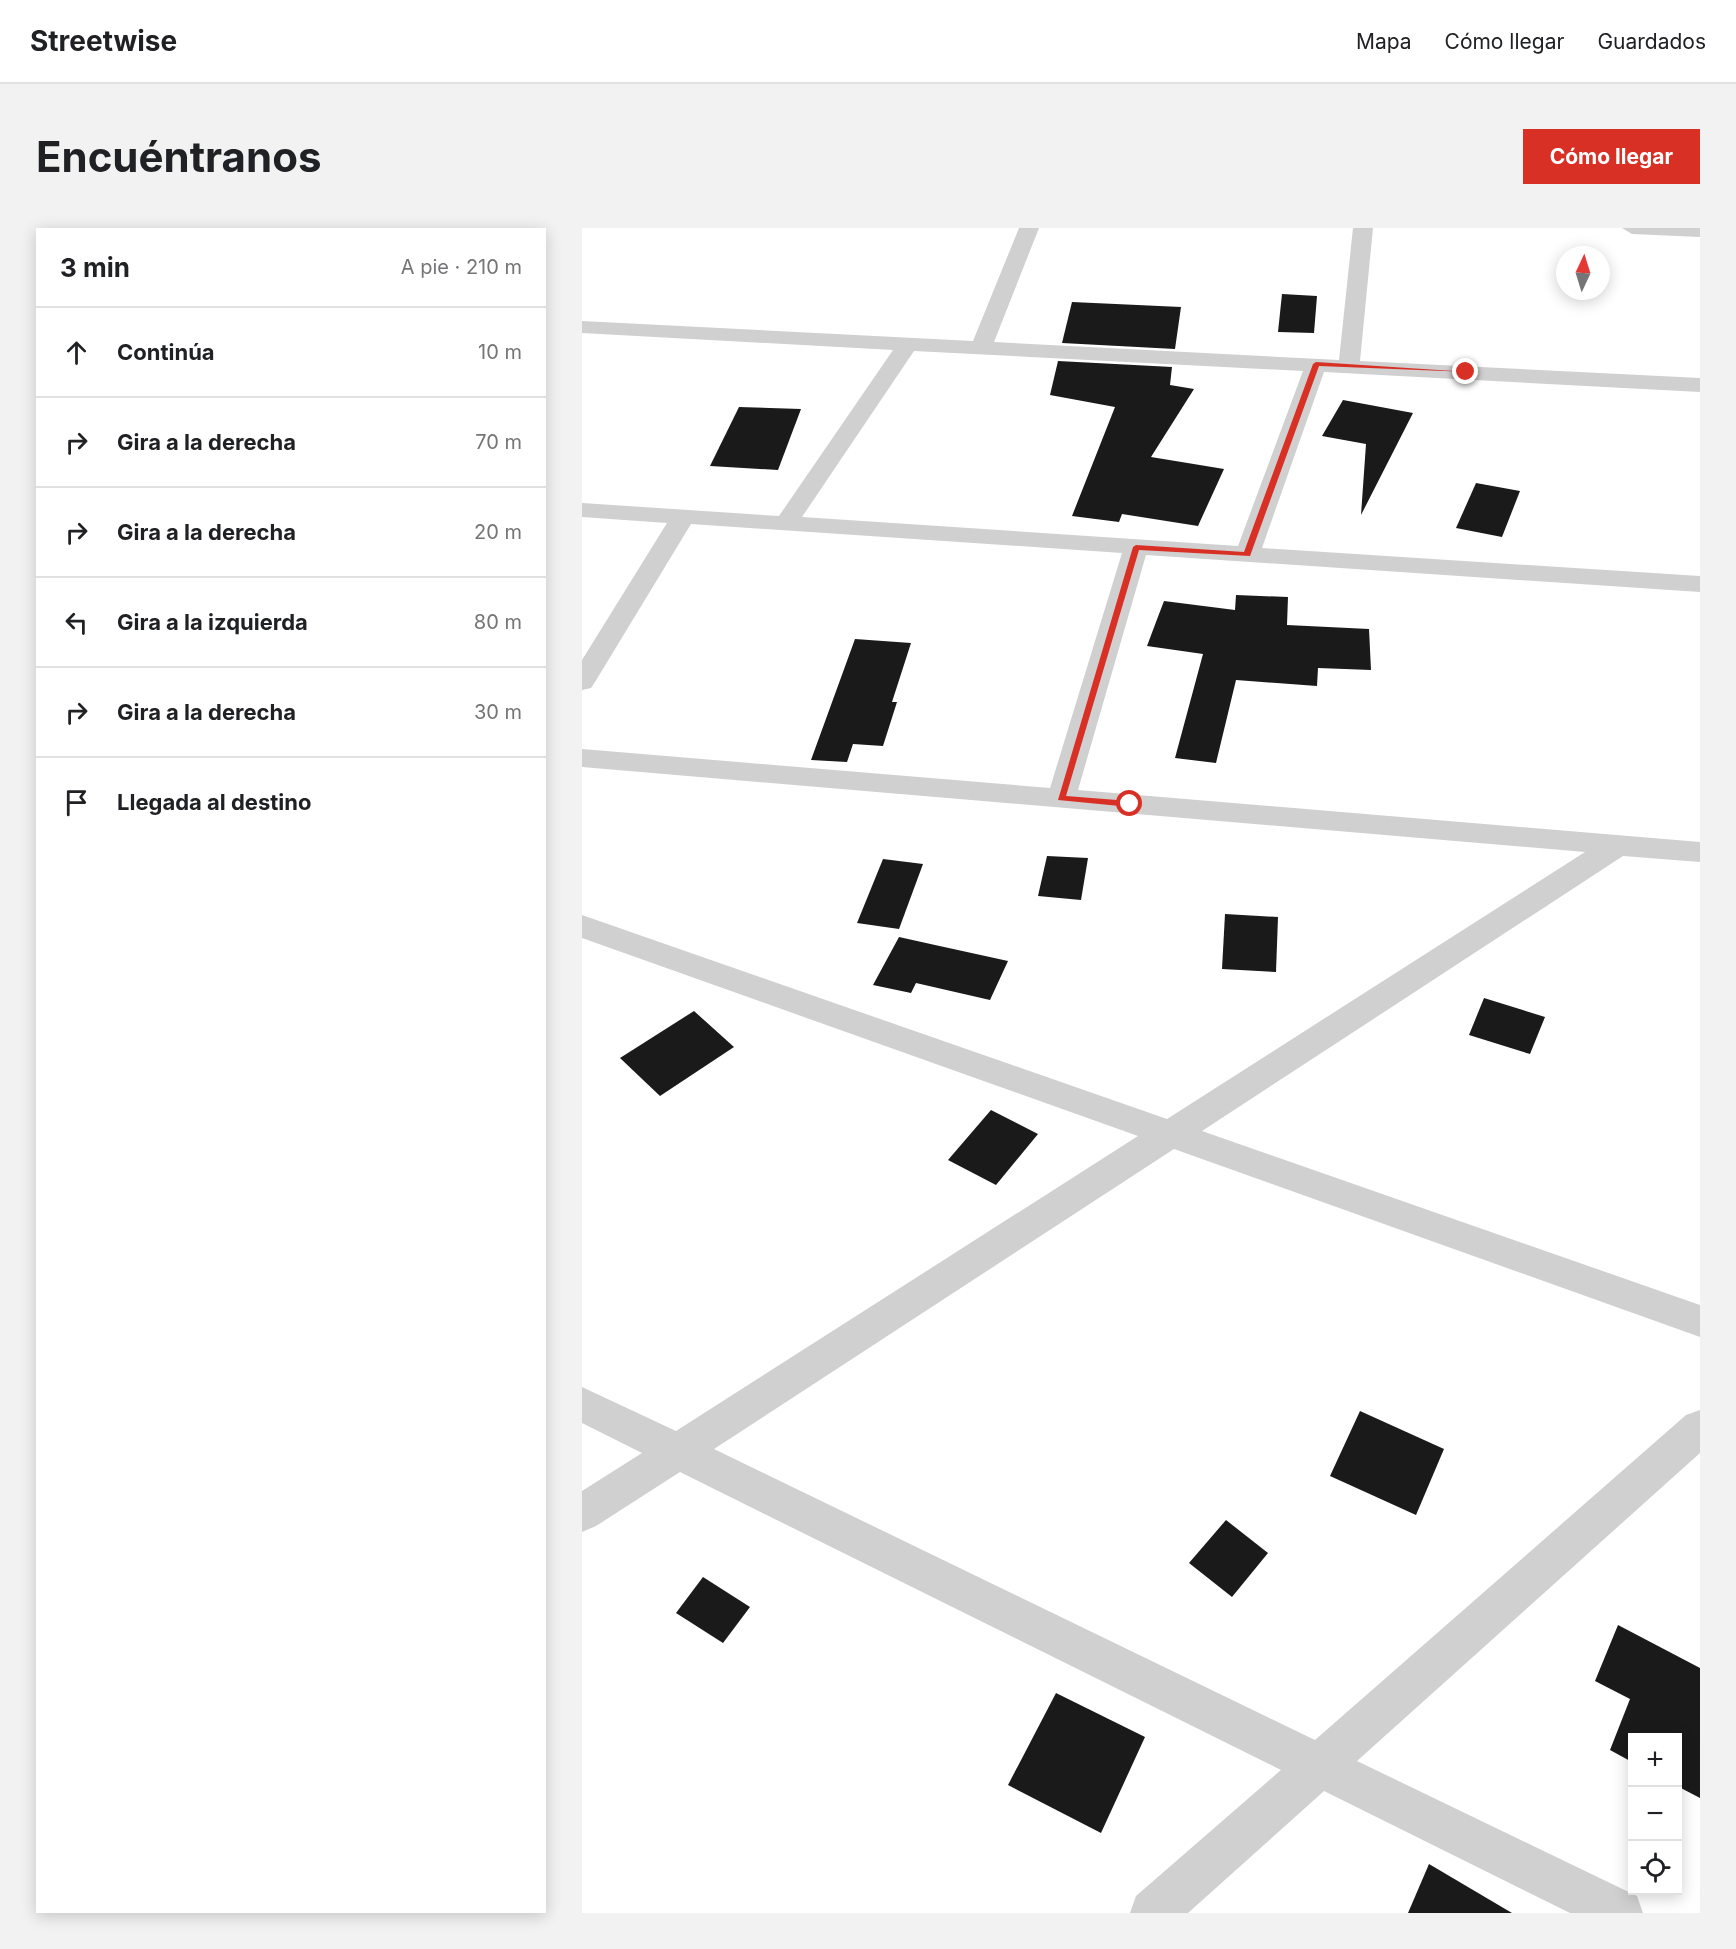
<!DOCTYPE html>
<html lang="es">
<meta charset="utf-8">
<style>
body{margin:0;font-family:Inter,sans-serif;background:#f2f2f2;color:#202124}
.controls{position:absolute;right:18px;bottom:18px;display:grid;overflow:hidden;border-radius:0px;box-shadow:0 3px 15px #0003}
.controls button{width:54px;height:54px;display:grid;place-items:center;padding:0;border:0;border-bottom:2px solid #e0e0e0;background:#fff;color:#202124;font:30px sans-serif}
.compass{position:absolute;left:974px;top:18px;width:54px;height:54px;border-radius:50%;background:#fff;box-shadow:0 3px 15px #0003;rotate:4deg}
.stop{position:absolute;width:18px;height:18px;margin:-14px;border:4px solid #d93025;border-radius:50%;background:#fff}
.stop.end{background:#d93025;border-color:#fff;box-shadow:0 2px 6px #0008}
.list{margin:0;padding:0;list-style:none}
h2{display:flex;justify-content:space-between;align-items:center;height:78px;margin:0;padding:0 24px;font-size:26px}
h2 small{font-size:20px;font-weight:400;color:#757577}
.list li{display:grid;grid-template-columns:39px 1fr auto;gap:18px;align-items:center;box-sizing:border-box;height:90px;padding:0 24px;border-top:2px solid #e0e0e0}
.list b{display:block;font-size:22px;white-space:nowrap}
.list em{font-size:20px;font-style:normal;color:#757577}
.icon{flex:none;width:33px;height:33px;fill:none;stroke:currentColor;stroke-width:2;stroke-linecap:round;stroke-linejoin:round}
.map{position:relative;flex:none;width:1118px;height:1685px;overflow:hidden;border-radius:0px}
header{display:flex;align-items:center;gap:36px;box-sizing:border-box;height:84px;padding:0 30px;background:#fff;border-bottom:2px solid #e0e0e0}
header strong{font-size:28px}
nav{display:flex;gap:33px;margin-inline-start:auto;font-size:21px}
.intro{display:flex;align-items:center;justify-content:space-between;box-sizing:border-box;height:144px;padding:0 36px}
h1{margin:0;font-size:42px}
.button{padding:15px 27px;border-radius:0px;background:#d93025;color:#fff;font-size:21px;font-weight:700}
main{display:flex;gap:36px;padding:0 36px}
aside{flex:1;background:#fff;border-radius:0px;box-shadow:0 3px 15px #0003}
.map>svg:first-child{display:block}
.building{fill:#1a1a1a}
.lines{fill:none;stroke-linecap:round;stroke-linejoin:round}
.minor{fill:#d0d0d0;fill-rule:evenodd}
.route{fill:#d93025}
</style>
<header>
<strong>Streetwise</strong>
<nav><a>Mapa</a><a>Cómo llegar</a><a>Guardados</a></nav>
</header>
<div class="intro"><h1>Encuéntranos</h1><a class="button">Cómo llegar</a></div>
<main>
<aside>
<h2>3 min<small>A pie · 210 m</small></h2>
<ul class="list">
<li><svg class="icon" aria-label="ahead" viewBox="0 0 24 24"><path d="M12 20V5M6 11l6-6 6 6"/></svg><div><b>Continúa</b></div><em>10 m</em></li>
<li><svg class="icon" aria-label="right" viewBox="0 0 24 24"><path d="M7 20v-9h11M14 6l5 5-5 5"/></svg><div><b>Gira a la derecha</b></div><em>70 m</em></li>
<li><svg class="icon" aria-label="right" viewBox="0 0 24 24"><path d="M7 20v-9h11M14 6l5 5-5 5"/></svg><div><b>Gira a la derecha</b></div><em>20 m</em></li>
<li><svg class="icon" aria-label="left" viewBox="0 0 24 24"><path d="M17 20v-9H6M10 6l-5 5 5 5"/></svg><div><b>Gira a la izquierda</b></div><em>80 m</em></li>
<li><svg class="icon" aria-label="right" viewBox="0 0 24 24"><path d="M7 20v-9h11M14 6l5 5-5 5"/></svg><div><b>Gira a la derecha</b></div><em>30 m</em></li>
<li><svg class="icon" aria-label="arrive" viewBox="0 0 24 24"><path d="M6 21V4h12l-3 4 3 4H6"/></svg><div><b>Llegada al destino</b></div></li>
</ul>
</aside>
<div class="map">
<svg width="1118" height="1685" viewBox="0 0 1118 1685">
<rect width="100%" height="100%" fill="#fff"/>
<!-- building -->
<g class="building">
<path d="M700 66 735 68 732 105 696 104Z"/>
<path d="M490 74 599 79 593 121 480 115Z"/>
<path d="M476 133 590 139 588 157 612 161 569 229 642 241 616 298 540 286 537 294 490 288 533 179 468 167Z"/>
<path d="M761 172 831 185 779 287 784 216 740 208Z"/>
<path d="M157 179 219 181 196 242 128 238Z"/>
<path d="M894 255 938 263 920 309 874 300Z"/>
<path d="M654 367 706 369 705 397 787 401 789 442 736 440 735 458 654 452 634 535 593 530 621 426 565 418 574 394 582 373 653 382Z"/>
<path d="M273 411 329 415 310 474H315L301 518 271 516 265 534 229 532Z"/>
<path d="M465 628 506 630 499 672 456 668Z"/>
<path d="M301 631 341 636 317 701 275 695Z"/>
<path d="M643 686 696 689 694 744 640 741Z"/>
<path d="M317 709 353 717 426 733 408 772 334 755 329 765 291 757Z"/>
<path d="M902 770 963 789 948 826 887 807Z"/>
<path d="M112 783 152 819 78 868 38 830Z"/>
<path d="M409 882 456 906 414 957 366 932Z"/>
<path d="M778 1183 862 1221 834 1287 748 1248Z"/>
<path d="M644 1292 686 1325 650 1369 607 1335Z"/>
<path d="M121 1349 168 1379 141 1415 94 1385Z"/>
<path d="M1036 1397 1118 1440V1570L1095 1558V1509H1050V1534L1028 1522 1048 1471 1013 1453Z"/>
<path d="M474 1465 563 1509 519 1605 426 1557Z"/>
<path d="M847 1636 930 1685H826Z"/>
</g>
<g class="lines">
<!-- minor -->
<g class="minor">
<path d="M437 0H457L412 114 757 132 771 0H791L778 133 1118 150V164L742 144 680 320 1118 348V364L564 327 496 562 1118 614V634L1041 628 620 903 1118 1077V1109L592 921 132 1221 733 1512 1104 1187 1118 1182V1225L775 1533 1055 1668 1061 1685H988L742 1563 606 1685H548L554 1668 699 1542 98 1244 14 1298 0 1304V1263L60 1225 0 1195V1159L94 1203 556 908 0 710V687L585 891 1003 624 0 539V521L468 560 540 325 109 296 13 454 9 460 0 462V432L85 295 0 289V275L197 288 311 122 0 105V93L391 113ZM332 123 721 143 656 318 220 289Z"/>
<path d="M1040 0H1118V9L1050 6Z"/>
</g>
</g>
<!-- route -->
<path class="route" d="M734 134 887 144 737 138 668 328 557 322 484 568 548 573 553 576 548 579 476 572 551 319 554 317 662 324 731 136Z"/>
</svg>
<div class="controls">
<button>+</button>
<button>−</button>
<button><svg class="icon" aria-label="locate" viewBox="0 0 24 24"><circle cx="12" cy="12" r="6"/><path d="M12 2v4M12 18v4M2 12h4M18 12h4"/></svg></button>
</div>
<svg class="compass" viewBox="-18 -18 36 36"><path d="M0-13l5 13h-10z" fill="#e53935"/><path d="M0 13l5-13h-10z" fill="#757577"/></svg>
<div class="stop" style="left:548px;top:576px"></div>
<div class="stop end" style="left:884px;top:144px"></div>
</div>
</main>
